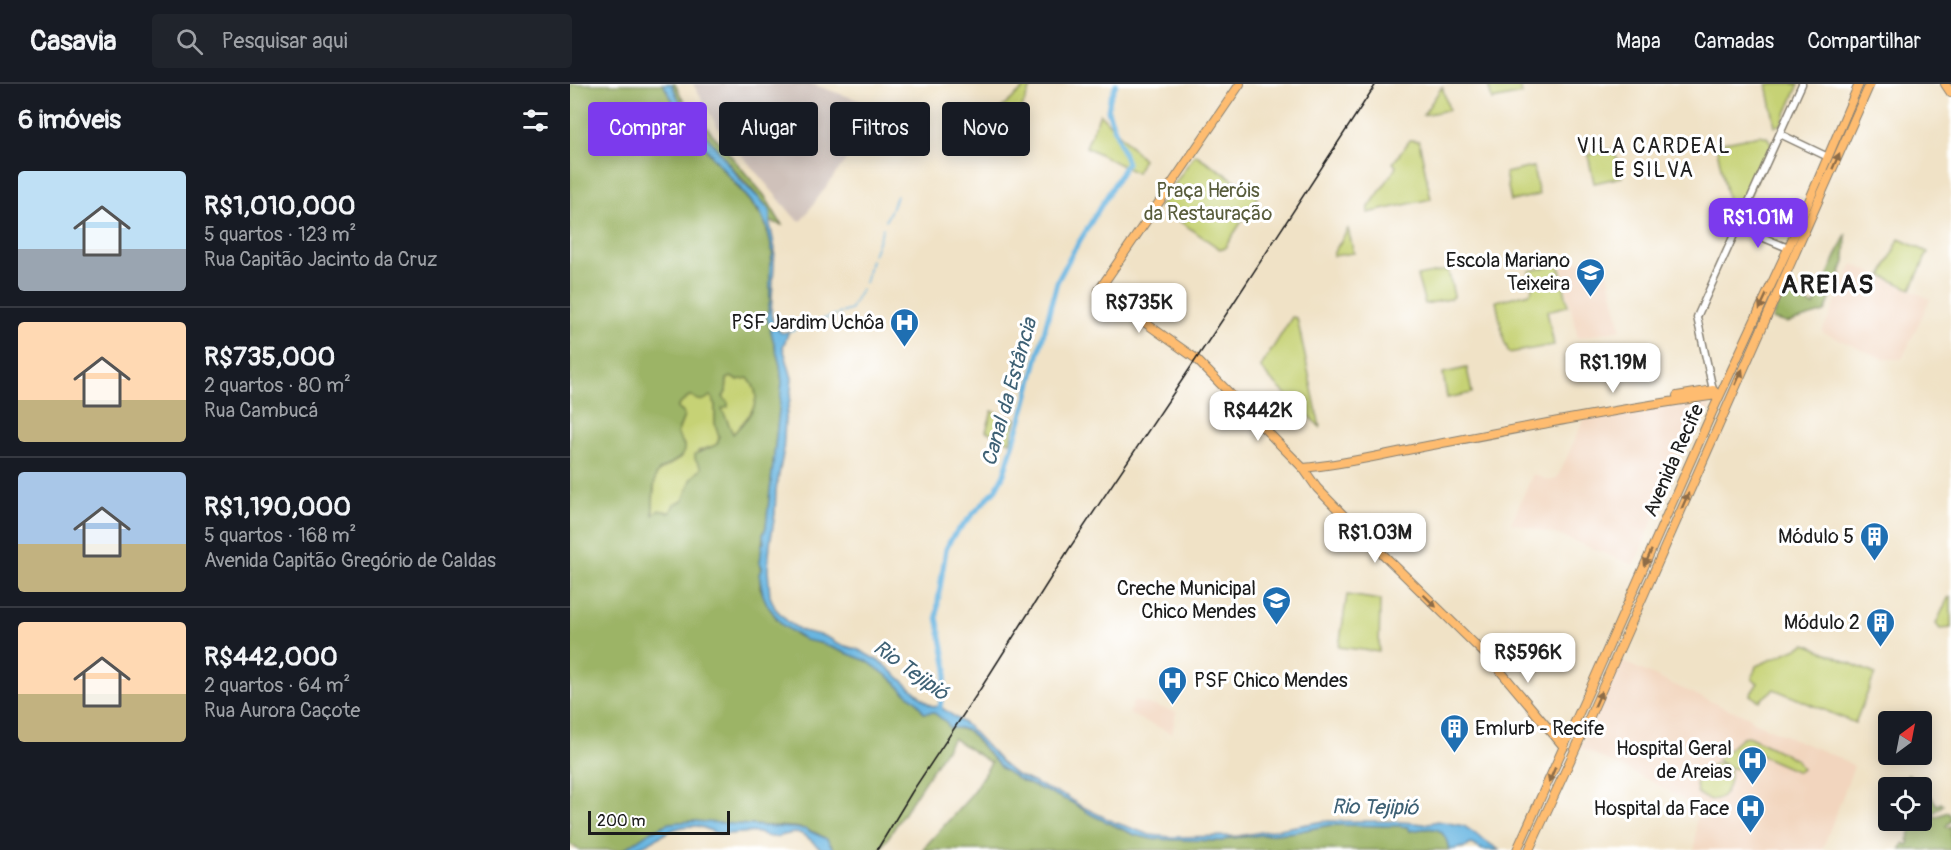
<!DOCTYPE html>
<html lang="pt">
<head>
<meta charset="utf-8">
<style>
	:root { --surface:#171b24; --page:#20242c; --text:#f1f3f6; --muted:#9ea1a6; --line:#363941; --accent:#7c3aed }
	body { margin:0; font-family:Pangolin,sans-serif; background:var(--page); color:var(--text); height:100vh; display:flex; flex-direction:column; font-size:22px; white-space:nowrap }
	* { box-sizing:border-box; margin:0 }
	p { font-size:20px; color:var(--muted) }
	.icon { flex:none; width:33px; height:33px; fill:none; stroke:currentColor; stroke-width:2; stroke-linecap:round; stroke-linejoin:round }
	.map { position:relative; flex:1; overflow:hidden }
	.drawer { display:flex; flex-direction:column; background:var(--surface); width:570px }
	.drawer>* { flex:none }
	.banner { position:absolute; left:18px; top:18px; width:570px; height:54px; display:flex; gap:12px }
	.needle { width:39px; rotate:32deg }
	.tools { position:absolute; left:1308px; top:627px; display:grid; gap:12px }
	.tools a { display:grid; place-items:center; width:54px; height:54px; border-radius:6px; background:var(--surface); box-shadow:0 3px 15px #0003; font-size:30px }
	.scale { position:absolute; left:18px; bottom:15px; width:142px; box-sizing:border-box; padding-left:6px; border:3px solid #1c1c1c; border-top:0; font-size:16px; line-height:21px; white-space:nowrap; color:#1c1c1c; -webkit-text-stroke:4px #fff; paint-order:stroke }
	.price { position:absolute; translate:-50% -51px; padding:0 14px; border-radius:12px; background:#fff; color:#222; font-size:20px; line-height:39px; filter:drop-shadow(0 2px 3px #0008) }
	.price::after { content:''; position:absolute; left:50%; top:36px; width:18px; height:14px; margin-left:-9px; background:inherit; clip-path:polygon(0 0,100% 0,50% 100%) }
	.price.selected { background:var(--accent); color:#fff }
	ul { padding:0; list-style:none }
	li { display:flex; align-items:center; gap:18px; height:150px; padding:0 18px }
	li+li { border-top:2px solid var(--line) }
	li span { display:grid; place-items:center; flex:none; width:168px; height:120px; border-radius:6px; color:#555 }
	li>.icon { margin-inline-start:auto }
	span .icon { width:72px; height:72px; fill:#fffc; stroke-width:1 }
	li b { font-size:26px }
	h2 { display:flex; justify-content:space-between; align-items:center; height:72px; padding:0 18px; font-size:26px }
	.pill { padding:0 21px; border-radius:6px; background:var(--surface); box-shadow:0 3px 15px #0003; font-size:21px; line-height:54px }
	.pill.selected { background:var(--accent); color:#fff }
	header { display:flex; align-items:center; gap:36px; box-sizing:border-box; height:84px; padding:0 30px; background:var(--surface); border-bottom:2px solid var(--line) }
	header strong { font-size:28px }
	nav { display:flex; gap:33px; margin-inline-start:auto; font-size:21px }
	.search { width:420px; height:54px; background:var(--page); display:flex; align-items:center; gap:15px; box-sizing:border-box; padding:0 21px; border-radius:6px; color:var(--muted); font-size:22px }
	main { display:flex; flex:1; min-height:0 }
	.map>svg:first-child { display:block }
</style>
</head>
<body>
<header>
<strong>Casavia</strong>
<div class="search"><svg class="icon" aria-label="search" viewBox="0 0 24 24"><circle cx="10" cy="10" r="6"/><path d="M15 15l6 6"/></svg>Pesquisar aqui</div>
<nav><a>Mapa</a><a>Camadas</a><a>Compartilhar</a></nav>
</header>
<main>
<section class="drawer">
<h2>6 imóveis<svg class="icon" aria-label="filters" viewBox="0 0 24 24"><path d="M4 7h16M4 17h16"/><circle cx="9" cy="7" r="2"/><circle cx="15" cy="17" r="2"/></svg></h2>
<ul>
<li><span style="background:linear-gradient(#bfe0f5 65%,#9aa5b1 0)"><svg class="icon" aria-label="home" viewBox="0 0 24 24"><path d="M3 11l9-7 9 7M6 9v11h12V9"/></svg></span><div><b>R$1,010,000</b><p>5 quartos · 123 m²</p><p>Rua Capitão Jacinto da Cruz</p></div></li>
<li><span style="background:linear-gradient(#ffd9b3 65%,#c2b280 0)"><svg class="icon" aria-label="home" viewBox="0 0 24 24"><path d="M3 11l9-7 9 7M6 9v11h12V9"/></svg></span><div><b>R$735,000</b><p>2 quartos · 80 m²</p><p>Rua Cambucá</p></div></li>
<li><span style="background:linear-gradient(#a9c7e8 60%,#c2b280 0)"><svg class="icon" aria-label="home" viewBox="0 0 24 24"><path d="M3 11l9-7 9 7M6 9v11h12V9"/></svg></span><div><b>R$1,190,000</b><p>5 quartos · 168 m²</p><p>Avenida Capitão Gregório de Caldas</p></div></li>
<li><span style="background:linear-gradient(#ffd9b3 60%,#c2b280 0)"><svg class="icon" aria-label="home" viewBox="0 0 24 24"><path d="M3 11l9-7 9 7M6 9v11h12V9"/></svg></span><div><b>R$442,000</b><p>2 quartos · 64 m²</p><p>Rua Aurora Caçote</p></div></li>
</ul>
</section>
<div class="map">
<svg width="1381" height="766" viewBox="0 0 1381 766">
	<rect width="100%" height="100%" fill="#fff"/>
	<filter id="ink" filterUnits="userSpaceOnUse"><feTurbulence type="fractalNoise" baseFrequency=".0167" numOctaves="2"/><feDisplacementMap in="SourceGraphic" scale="12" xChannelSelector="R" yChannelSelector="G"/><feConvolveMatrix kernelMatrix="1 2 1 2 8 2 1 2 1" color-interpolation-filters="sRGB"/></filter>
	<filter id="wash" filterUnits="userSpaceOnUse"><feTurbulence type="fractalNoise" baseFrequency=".008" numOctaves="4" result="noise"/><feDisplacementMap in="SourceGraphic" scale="24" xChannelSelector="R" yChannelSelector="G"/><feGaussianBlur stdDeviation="1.35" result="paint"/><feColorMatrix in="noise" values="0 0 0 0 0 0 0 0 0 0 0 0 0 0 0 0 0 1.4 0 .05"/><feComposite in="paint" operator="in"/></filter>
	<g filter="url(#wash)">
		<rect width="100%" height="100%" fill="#f0e2c6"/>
		<g fill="#f2d5be">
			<polygon points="1034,172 1051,245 1008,254 991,181"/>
			<polygon points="1283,180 1360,215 1332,275 1314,275 1252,248"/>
			<polygon points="325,232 341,240 335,253 319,245"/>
			<polygon points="1128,316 1134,317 1141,324 1120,349 1064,481 988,451 941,439 963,390 980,397 988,393 1014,335"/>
			<polygon points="1049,576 1151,622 1179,633 1185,639 1270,674 1284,682 1252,766 1125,766 1126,743 1125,730 1120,719 1071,692 1010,664"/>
			<polygon points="564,616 606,628 602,649 559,630"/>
		</g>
		<polygon fill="#cfc1ba" points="123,0 242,0 313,25 231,137 224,133 147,42"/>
		<g fill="#c6d274" stroke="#717748" stroke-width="1.5">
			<polygon points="459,0 462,1 447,35 443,35 427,28"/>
			<polygon points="918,0 949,0 952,10 922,16"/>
			<polygon points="1197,0 1229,0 1211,41 1205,42"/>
			<polygon points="872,2 879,26 853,31 872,3"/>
			<polygon points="530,30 573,75 566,89 516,63"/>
			<polygon points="1190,51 1197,53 1202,60 1168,138 1162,136 1147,65 1150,59"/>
			<polygon points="840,56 849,57 861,115 798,129 799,123 824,87 826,82 823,79"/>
			<polygon points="1044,65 1052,93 1024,99 1018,71"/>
			<polygon points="625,70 687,111 687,114 654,165 650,165 589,123"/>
			<polygon points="963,83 969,111 941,117 935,89"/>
			<polygon points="778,145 784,169 763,172 763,170"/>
			<polygon points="1329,155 1358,168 1341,205 1312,192"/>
			<polygon points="989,180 998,222 977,227 984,261 939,269 934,257 926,217 960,209 962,205 959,187"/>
			<polygon points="878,186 884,212 880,215 855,220 847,192"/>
			<polygon points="722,233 727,234 750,343 701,296 691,284 692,281"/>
			<polygon points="897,284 902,309 877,314 873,289"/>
			<path d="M161 293 167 296 178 294C197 316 178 334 163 350L152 325 155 316 153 313 156 308 157 295Z"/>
			<polygon points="119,312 122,312 127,316 140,312 143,314 145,321 145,339 149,353 148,358 146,361 128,367 130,378 133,384 122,394 113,417 100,429 95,427 82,432 85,394 88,388 106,377 114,361 107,350 114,332 108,325 108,322"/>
			<polygon points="422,327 446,335 440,358 416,347"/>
			<polygon points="777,511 810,516 809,568 769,563"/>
			<polygon points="1381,513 1381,544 1370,545 1366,540 1378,514"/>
			<polygon points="1236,560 1305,590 1285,639 1204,605 1189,617 1180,611 1188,599 1182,595 1186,582"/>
			<polygon points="1178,652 1227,676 1232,685 1228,688 1183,668 1180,662 1170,670 1170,682 1168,685 1161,684 1147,676 1172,653"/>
			<path d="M1149 679 1159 685C1164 706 1146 728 1127 708L1126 699 1142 681Z"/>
		</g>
		<g fill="#9cb466" stroke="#5c6841" stroke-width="1.5" fill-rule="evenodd">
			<path d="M0 0H93L120 46 194 135 203 169 200 180V216L197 233 210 281 212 299 196 443 193 451 191 473 190 503 197 520 207 535 226 551 235 555 250 559 297 577 327 599 328 602 347 618 354 629 363 628 383 643 398 647 431 684 448 695 501 718 522 731 562 750 582 755 652 757 660 754 725 748 760 741H827L838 743 840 747C863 743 875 740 879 766H352L398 715 421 679 383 654 310 766H264C257 750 240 746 225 743L114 738 99 740 90 745H85L53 766H9L0 760ZM161 293 167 296 178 294C197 316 178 334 163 350L152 325 158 323V319L153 313 156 308 157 295ZM119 312H122C129 318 133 318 140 312L143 314 145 321V339L149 353 148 358 146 361 125 370V375L132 384 122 394 113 417 104 420 100 429 89 426 83 431C83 421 82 396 88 388 94 379 116 378 114 362 113 358 109 354 107 350L114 332 113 328 108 325V322Z"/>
			<polygon points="97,0 105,0 112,14 194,111 212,141 198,137 188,113 112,27"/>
			<polygon points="1276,150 1275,178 1255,228 1217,239 1202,235 1211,210 1220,211 1244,222"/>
			<polygon points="1338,690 1348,697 1350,696 1367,721 1371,719 1373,721 1362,730 1365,733 1378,728 1381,732 1381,737 1376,742 1378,744 1381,742 1381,766 1330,766 1334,759 1338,761 1340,757 1338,756 1340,752 1339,750 1346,740 1343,738 1340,744 1337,743 1334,737 1352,736 1352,704 1321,703 1322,701 1324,702 1326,698 1333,699"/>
		</g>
		<g fill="#67b5e1" stroke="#42687e" stroke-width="1.5">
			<path d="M93 0H102C111 26 131 45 148 66 157 77 164 89 174 100 182 108 194 117 200 127V140L205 165 201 230 204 241 212 249 219 247 213 263 222 294 220 316 215 337 213 370 206 406 205 430 200 460 198 485 200 512 205 524 219 539 232 547 254 552 263 556 265 559 289 566 314 580 360 621 372 624 399 643 434 681 445 690 484 708 496 712 511 722 544 738 580 751 601 753 668 752 755 737H823L854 740 868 737 894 742 929 766H913L901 760 896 763 879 766C875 741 863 743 840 747L838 743 828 742 760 741 725 748 660 754 652 757 582 755 565 751 522 731 501 718 448 695 431 684 399 647 389 644H379L377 639 363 628 354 629 347 618 328 602 327 599 297 577 250 559 235 556 212 541 198 522 193 511 189 490 192 483 190 479 192 460 194 459 193 451 196 443 212 299 210 281 197 233 200 216V180L203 169 197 143 190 128 120 46Z"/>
			<path d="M123 737 235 745 257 755 264 766C261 766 257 766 254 766 245 763 238 750 228 749 218 748 210 754 201 753 196 753 192 750 188 749 174 747 161 752 147 749 139 747 133 742 125 742 95 740 81 766 53 766L80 748 99 739Z"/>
		</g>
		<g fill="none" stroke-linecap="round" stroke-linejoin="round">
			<g stroke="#67b5e1" stroke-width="1.5">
				<polyline points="316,136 327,112"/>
				<polyline points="303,171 313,144"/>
				<polyline points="295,199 301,176"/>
				<polyline points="220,247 280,226 291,206"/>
			</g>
			<polyline stroke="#67b5e1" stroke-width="5" points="369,628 377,585 367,533 368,517 376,465 382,453 426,405 434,390 455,322 487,198 503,168 557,79 538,27 540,14 546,0"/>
		</g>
	</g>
	<g filter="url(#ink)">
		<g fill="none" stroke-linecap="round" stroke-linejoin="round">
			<defs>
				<g id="minor">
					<polyline points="1210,50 1258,73"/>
					<polyline points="1168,143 1218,164"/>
					<polyline points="1143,306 1127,233 1232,0"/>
				</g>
				<g id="major">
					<polyline points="670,0 529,206 625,274 733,384 747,404 779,437 922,577 994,663"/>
					<polyline points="1375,0 1381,9"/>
					<polyline points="1107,312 1143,306 1149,312"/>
					<path d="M733 384C779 380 823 368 868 360 961 342 1053 324 1147 311"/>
					<polyline points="947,766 1023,598 1144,324 1227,145 1289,0"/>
					<polyline points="959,766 1005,666 1300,0"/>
				</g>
			</defs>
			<use href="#minor" stroke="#867f71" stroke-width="9"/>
			<use href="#major" stroke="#867f71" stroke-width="10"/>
			<use href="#minor" stroke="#fff" stroke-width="6"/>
			<use href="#major" stroke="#febc70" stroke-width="8"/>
			<polyline stroke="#1c1c1c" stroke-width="1.5" points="307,766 342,708 411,604 499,465 657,229 806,0"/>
		</g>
		<defs><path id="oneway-solid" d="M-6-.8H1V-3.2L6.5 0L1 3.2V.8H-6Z" transform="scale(1.5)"/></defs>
		<g fill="#8d6c46">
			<use href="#oneway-solid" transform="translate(1266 77) rotate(-66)"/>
			<use href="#oneway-solid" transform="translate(1193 218) rotate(115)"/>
			<use href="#oneway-solid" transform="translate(1169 293) rotate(-66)"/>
			<use href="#oneway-solid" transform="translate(1115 417) rotate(-66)"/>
			<use href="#oneway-solid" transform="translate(1078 474) rotate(114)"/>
			<use href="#oneway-solid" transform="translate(860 517) rotate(44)"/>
			<use href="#oneway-solid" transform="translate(1028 615) rotate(-66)"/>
			<use href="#oneway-solid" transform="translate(982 691) rotate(113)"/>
		</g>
	</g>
	<defs>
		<symbol id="school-pin" viewBox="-11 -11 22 30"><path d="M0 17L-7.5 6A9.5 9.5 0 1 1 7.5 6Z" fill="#1f6fb2" stroke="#fff"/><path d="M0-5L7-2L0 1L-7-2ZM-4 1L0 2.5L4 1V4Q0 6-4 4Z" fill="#fff"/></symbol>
		<symbol id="hospital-pin" viewBox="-11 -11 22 30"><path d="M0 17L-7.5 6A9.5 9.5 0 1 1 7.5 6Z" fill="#1f6fb2" stroke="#fff"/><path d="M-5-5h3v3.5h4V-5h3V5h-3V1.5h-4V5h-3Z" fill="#fff"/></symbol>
		<symbol id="building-pin" viewBox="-11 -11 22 30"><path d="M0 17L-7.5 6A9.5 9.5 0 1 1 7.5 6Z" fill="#1f6fb2" stroke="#fff"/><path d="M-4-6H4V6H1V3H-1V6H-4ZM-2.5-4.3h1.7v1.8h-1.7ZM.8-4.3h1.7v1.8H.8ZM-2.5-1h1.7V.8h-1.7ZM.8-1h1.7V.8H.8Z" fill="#fff"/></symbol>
	</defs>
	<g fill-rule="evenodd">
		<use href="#school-pin" x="1004" y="172" width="33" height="45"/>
		<use href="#hospital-pin" x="318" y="222" width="33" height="45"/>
		<use href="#building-pin" x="1288" y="436" width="33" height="45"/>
		<use href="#school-pin" x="690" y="500" width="33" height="45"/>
		<use href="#building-pin" x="1294" y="522" width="33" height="45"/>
		<use href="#hospital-pin" x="586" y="580" width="33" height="45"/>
		<use href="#building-pin" x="868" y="628" width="33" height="45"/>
		<use href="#hospital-pin" x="1166" y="660" width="33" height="45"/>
		<use href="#hospital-pin" x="1164" y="708" width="33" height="45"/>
	</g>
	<g text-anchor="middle" stroke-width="6" stroke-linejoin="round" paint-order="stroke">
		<g font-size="20" fill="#585c3b" stroke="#fff">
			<text x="638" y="113">Praça Heróis<tspan x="638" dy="23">da Restauração</tspan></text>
		</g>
		<g font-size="20" fill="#1c1c1c" stroke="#fff" text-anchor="end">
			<text x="1000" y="183">Escola Mariano<tspan x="1000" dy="23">Teixeira</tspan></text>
			<text x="314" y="245">PSF Jardim Uchôa</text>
			<text x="1284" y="459">Módulo 5</text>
			<text x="686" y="511">Creche Municipal<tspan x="686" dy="23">Chico Mendes</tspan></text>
			<text x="1290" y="545">Módulo 2</text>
			<text x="624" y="603" text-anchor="start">PSF Chico Mendes</text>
			<text x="905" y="651" text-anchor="start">Emlurb - Recife</text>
			<text x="1162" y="671">Hospital Geral<tspan x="1162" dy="23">de Areias</tspan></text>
			<text x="1159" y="731">Hospital da Face</text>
		</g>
		<g font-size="20" fill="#1c1c1c" stroke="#fff">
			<text transform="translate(1103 376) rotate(-66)" y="7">Avenida Recife</text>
		</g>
		<g font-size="21" letter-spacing="1.5" fill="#1c1c1c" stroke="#fff">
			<text x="1084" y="69">VILA CARDEAL<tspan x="1084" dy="24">E SILVA</tspan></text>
		</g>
		<g font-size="21" font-style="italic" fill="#3e6175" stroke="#fff">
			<text transform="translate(439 308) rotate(-74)" y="7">Canal da Estância</text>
			<text transform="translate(341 586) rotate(36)" y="7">Rio Tejipió</text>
			<text transform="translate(805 723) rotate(1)" y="7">Rio Tejipió</text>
		</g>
		<g font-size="26" font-weight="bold" letter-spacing="1.5" fill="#1c1c1c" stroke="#fff">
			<text x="1258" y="209">AREIAS</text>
		</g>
	</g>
</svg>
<div class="tools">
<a><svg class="needle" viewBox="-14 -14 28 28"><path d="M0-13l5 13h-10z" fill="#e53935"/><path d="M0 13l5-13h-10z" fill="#9ea1a6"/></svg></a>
<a><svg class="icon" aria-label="locate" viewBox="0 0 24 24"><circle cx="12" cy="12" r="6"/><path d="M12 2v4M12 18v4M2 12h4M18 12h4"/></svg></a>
</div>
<div class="scale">200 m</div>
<b class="price selected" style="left:1188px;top:165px">R$1.01M</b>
<b class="price" style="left:569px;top:250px">R$735K</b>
<b class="price" style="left:1043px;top:310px">R$1.19M</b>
<b class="price" style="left:688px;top:358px">R$442K</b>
<b class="price" style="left:805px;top:480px">R$1.03M</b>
<b class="price" style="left:958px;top:600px">R$596K</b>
<div class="banner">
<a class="pill selected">Comprar</a>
<a class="pill">Alugar</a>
<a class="pill">Filtros</a>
<a class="pill">Novo</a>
</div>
</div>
</main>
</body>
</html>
